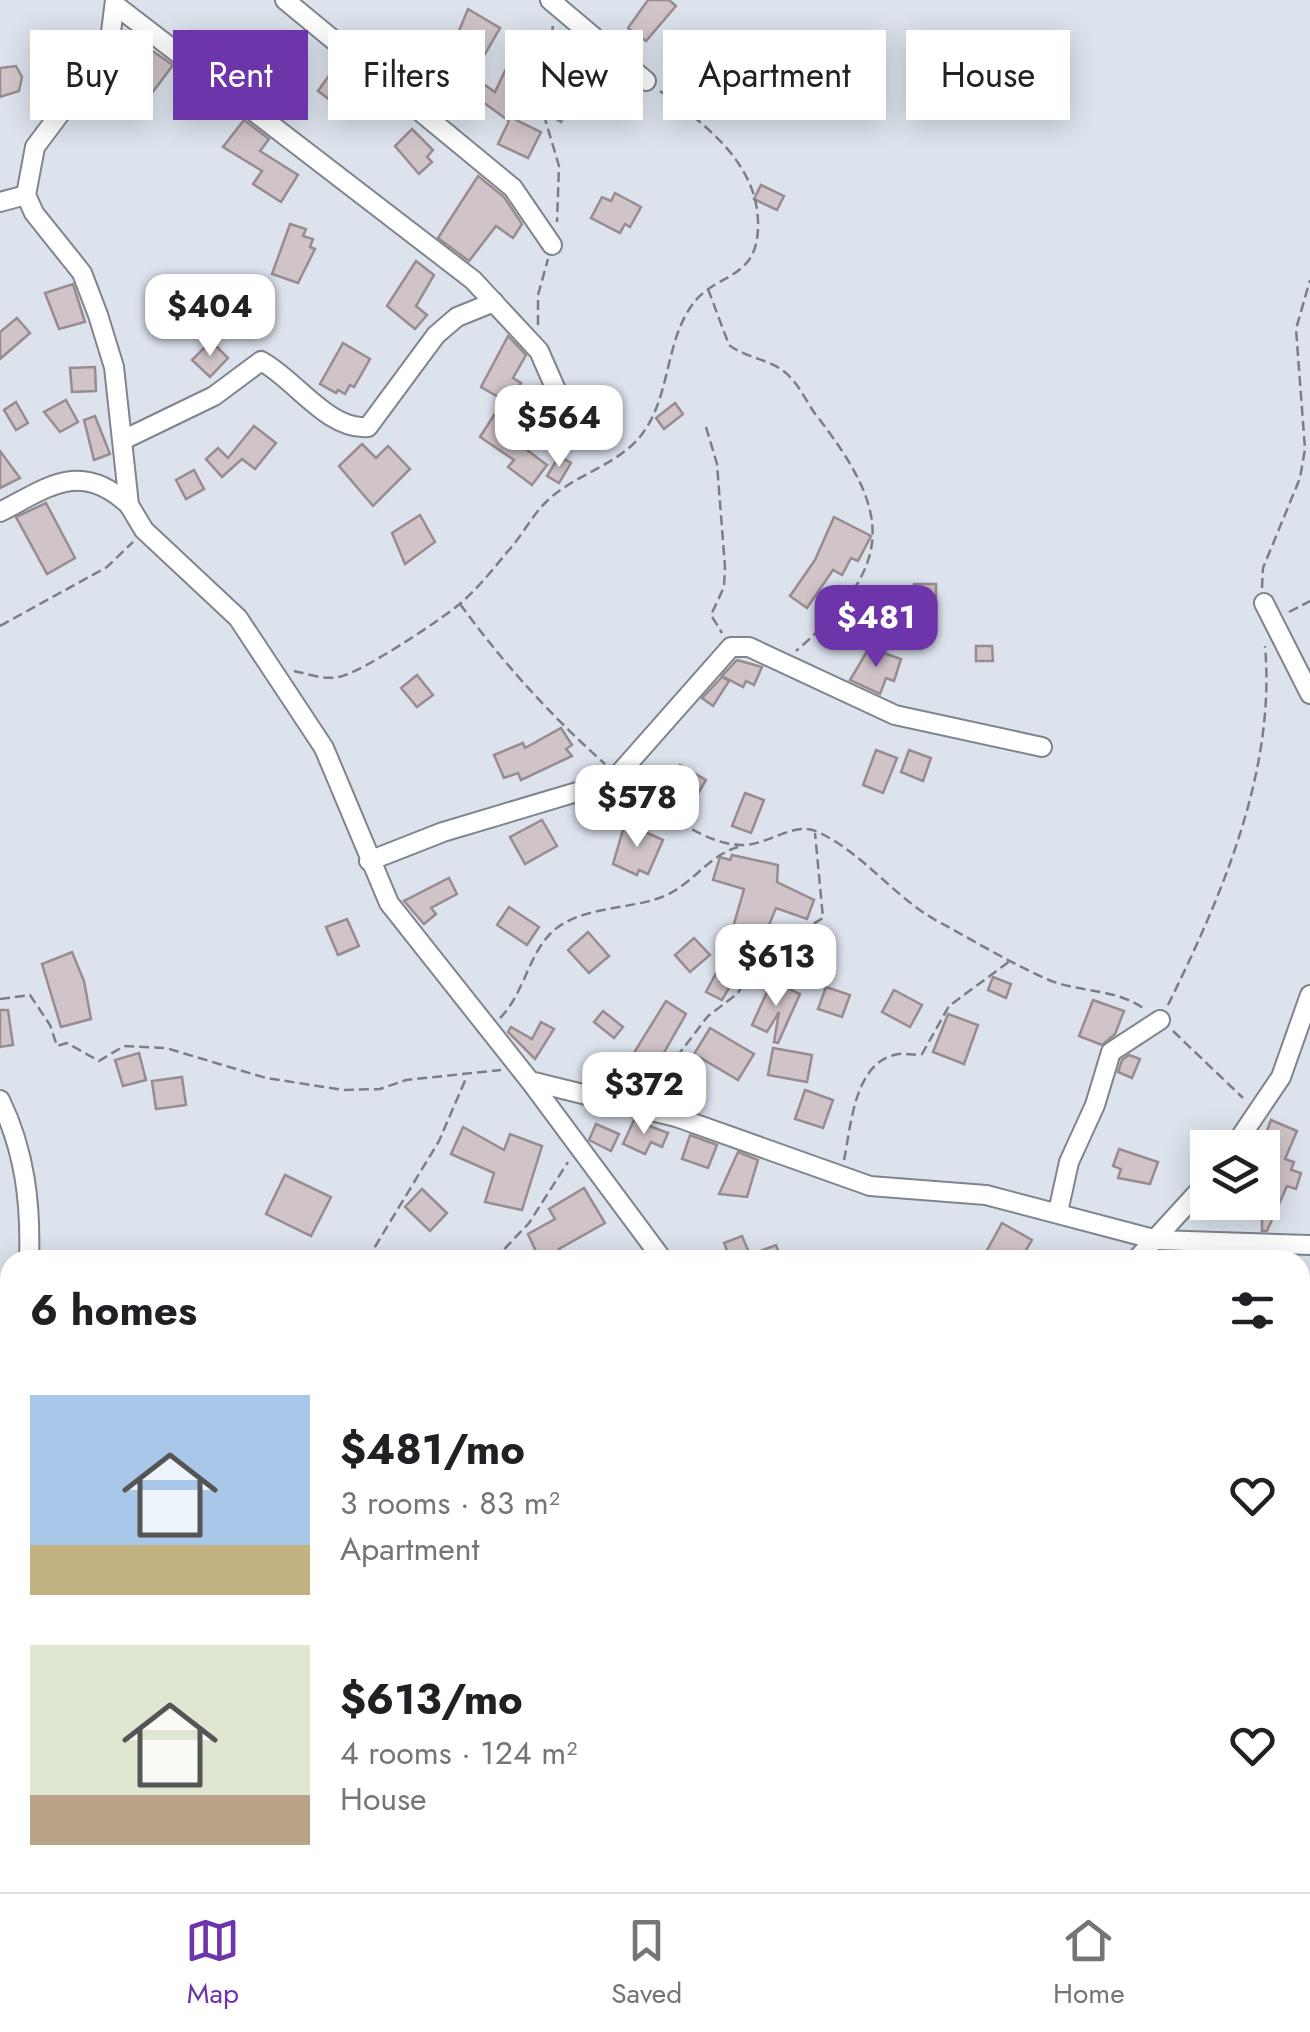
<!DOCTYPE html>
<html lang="en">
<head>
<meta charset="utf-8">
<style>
	:root { --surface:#fff; --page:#f6f6f6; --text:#202124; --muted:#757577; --line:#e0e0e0; --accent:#6e34a9 }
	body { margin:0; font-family:Jost,sans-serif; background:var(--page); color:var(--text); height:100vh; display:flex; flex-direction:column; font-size:38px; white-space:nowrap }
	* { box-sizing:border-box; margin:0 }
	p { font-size:32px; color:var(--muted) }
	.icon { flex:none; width:55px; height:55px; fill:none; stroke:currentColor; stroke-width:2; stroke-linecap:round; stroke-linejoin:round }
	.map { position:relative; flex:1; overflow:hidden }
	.panel { position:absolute; left:0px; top:1250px; width:1310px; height:642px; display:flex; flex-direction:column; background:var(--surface); border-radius:30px 30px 0 0; box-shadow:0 5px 25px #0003 }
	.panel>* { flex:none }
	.hud { position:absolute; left:30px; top:30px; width:1250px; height:90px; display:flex; gap:20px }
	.tools { position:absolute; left:1190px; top:1130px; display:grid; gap:20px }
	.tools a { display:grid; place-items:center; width:90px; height:90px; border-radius:0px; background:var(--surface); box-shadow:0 5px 25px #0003; font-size:50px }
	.price { position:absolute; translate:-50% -85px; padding:0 22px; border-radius:20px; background:#fff; color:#222; font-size:32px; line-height:65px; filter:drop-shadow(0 2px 5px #0008) }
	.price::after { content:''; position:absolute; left:50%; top:60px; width:30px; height:22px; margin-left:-15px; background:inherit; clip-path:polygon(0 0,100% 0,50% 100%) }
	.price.active { background:var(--accent); color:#fff }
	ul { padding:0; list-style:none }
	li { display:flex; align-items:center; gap:30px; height:250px; padding:0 30px }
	li span { display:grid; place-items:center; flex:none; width:280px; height:200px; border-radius:0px; color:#555 }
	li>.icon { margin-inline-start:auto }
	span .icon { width:120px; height:120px; fill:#fffc; stroke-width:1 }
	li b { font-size:42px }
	h2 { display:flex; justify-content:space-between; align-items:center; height:120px; padding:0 30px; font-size:42px }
	.chip { padding:0 35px; border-radius:0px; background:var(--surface); box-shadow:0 5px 25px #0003; font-size:35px; line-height:90px }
	.chip.active { background:var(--accent); color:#fff }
	.tabs { display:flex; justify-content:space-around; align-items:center; height:140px; border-top:2px solid var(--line); background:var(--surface); font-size:28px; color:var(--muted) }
	.tabs a { display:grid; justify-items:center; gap:5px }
	.tabs .active { color:var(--accent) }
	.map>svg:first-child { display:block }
</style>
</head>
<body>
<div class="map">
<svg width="1310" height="1892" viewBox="0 0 1310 1892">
	<rect width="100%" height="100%" fill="#dce3ed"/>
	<g fill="#d0c4c8" stroke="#988c91" stroke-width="2.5">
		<polygon points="648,0 669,0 676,6 646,41 628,28"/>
		<polygon points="468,9 500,28 481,61 459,48 463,42 456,38"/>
		<polygon points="145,46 173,65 149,97 121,81"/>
		<polygon points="511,58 537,70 514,119 541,132 528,158 498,144 509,121 476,97 485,85 495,92"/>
		<polygon points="16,66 22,77 19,91 0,97 0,68"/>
		<polygon points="335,67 348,77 352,71 365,82 357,102 363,107 354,118 318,91"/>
		<polygon points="703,80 726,103 711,118 688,96"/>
		<polygon points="563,88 576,96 561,122 548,114"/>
		<polygon points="244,120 269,139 260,151 298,175 281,202 253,184 262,171 223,147"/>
		<polygon points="412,129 433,150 427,157 432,162 419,174 395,146"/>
		<polygon points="478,176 504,197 522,224 513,238 496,226 469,261 438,238"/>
		<polygon points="761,185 784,196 777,210 754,199"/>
		<polygon points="615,193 641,207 630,227 625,224 620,233 591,218 602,197 611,201"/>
		<polygon points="290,224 306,229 303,236 313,239 310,247 315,249 298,283 272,274"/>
		<polygon points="416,261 434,275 416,306 427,315 415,329 387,306"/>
		<polygon points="73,284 85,322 59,329 45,293"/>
		<polygon points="17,318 30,333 0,359 0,332"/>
		<polygon points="508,336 526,355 513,378 521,383 509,403 481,387"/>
		<polygon points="211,341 228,358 210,377 192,360"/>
		<polygon points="343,343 370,359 354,387 350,385 345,394 338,390 336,393 320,384"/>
		<polygon points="95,367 96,391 72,392 70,368"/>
		<polygon points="66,400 78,422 60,432 44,412"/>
		<polygon points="16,402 28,423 16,430 4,410"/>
		<polygon points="675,403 683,414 664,429 656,418"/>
		<polygon points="545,406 565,429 557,438 534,420"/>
		<polygon points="494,415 511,427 506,434 547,465 532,485 508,467 514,460 480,437"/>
		<polygon points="95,416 110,454 94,460 84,420"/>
		<polygon points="254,426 276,443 255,469 242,459 222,477 206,459 218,448 228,458"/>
		<polygon points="362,444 376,458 388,446 410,469 373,506 339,466"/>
		<polygon points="0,451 20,478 0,488"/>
		<polygon points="559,456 571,463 559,483 547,476"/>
		<polygon points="194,470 204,489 186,499 176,480"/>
		<polygon points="46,503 75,558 47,574 16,517"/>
		<polygon points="420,515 435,542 405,564 392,533"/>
		<polygon points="834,517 871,536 858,561 851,558 842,575 833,570 807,608 790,596 815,560"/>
		<rect x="914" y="584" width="22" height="22"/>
		<polygon points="877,598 878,626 857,626 856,599"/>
		<polygon points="976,646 992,646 993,661 976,661"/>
		<polygon points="869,648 901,659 894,681 886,678 880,694 850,680"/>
		<polygon points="737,660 762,667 754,685 746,681 743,687 722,676"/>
		<polygon points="417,675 433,695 417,707 401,688"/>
		<polygon points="722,677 729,681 713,706 702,698"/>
		<polygon points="561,728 572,745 566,749 572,756 521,780 518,773 504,778 494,755 523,743 525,748"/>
		<polygon points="876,750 897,758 883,793 863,785"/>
		<polygon points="909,750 931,758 923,781 901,772"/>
		<polygon points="680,765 706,780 692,804 687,801 681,812 660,799"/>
		<polygon points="745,793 764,800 751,833 732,826"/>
		<polygon points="542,820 557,846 525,864 510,837"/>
		<polygon points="625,823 663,840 648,874 639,870 637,875 613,864"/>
		<polygon points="732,855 778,865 777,882 814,900 807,919 776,908 764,937 740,929 730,938 744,889 713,880 720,857 730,860"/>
		<polygon points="449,878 457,894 431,908 436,914 424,924 404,901"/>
		<polygon points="509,907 539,927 527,945 497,925"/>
		<polygon points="347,919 359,946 338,955 326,927"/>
		<polygon points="588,932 609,956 589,973 568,950"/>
		<polygon points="694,938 710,955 690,972 675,955"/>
		<polygon points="730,947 742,959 720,981 730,986 722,1000 706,992"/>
		<polygon points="72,952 84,981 91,1019 61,1027 42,964"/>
		<polygon points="993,977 1011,984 1006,998 988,990"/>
		<polygon points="772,981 800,994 778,1043 774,1042 779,1012 767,1032 752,1025"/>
		<polygon points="826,987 850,995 842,1017 818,1009"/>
		<polygon points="894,990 922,1005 910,1027 882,1012"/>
		<polygon points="1093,1000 1124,1011 1115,1034 1102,1045 1079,1036"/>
		<polygon points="666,1001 686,1014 642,1091 619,1077"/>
		<polygon points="0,1010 8,1010 13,1045 0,1047"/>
		<polygon points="603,1011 623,1027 614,1038 594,1022"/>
		<polygon points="948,1014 978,1025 964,1064 933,1052"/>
		<polygon points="541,1022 554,1029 535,1059 508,1032 511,1027 532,1039"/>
		<polygon points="710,1028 754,1054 738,1080 694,1054"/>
		<polygon points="773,1048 812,1055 807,1082 768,1075"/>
		<polygon points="139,1053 146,1080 123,1086 115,1060"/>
		<polygon points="1129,1055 1140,1059 1132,1078 1118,1072 1122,1060"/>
		<polygon points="182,1077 186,1105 156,1109 152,1081"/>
		<polygon points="805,1090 833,1100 823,1128 795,1119"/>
		<polygon points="634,1120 668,1133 662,1147 651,1142 645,1154 623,1144"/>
		<polygon points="1271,1120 1297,1131 1285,1159 1294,1162 1291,1170 1301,1173 1296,1189 1287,1186 1267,1231 1262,1231 1262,1166 1270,1168 1278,1141 1265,1136"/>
		<polygon points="596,1124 619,1134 611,1151 589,1140"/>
		<polygon points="463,1127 504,1150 510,1134 542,1146 522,1210 485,1202 494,1173 451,1154"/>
		<polygon points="690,1135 717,1145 708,1168 682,1159"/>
		<polygon points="1119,1149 1158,1162 1150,1184 1118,1178 1121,1169 1113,1166"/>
		<polygon points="738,1152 758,1160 747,1197 719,1194"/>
		<polygon points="285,1175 331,1197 311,1236 266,1214"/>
		<polygon points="584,1188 605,1223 559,1249 562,1254 540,1260 528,1234 555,1219 549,1209"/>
		<polygon points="422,1189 447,1213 430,1231 405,1207"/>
		<polygon points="1002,1223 1032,1240 1020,1260 999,1260 986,1252"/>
		<polygon points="742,1236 750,1255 776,1245 782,1260 705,1260 727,1250 724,1243"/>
	</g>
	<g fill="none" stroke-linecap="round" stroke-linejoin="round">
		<defs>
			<g id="minor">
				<polyline points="115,0 109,48 35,147 26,195 34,213 82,273 98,315 114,367 129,505 144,530 238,618 324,748 389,903 530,1081 676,1117 870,1186 986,1195 1157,1240 1310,1245"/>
				<polyline points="285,0 513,188 552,245"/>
				<polyline points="550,0 646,81"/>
				<polyline points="118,7 473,280 539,351 568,417"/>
				<polyline points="0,202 26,195"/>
				<path d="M123 440 214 396 261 361C294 378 328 431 368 427L436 335 457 317 494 302"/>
				<path d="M0 512C47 488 80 459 129 505"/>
				<polyline points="1264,603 1310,694"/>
				<polyline points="369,861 443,832 597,786 618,775 731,647 749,647 895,715 1042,747"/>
				<polyline points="530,1081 663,1260"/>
				<path d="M0 1100C25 1151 31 1204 29 1260"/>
				<polyline points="1233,1148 1281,1077 1310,995"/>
				<polyline points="1058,1212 1069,1162 1095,1105 1111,1052 1160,1020"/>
				<polyline points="1136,1260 1208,1181"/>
				<polyline points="10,1452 10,1461"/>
				<polyline points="0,1534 10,1522"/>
				<polyline points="0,1701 10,1715"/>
				<polyline points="188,1882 189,1892"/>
				<polyline points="879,1882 900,1892"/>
				<polyline points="1061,1882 1086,1892"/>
				<polyline points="1186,1882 1232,1892"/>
				<polyline points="64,1892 70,1882"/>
				<polyline points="125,1892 128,1882"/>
				<polyline points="609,1892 626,1882"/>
				<polyline points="906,1892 922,1882"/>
				<polyline points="943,1892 943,1882"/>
			</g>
		</defs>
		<use href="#minor" stroke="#7e858d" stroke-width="22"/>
		<g stroke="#7a7f85" stroke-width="2.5" stroke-dasharray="10 5" stroke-linecap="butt">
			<polyline points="553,26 540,102 559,166 557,222"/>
			<path d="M708 289 729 345C747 359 774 359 790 377 801 388 807 403 816 415 895 516 894 566 796 651"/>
			<polyline points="538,325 538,295 548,259"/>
			<polyline points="706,427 717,464 725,567 724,587 711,615 722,633"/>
			<polyline points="1262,588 1263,568 1300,478 1305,449 1296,329 1310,280"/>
			<path d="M460 604C504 664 550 715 605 764"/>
			<polyline points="1289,612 1310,601"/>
			<polyline points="0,626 107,567 133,542"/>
			<path d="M294 671C308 674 324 680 339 677 361 673 444 618 462 602 479 587 494 568 508 551 522 536 531 517 545 503 571 476 614 467 639 438 671 400 664 344 692 305 716 271 760 282 758 221 756 161 703 123 660 91"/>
			<path d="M631 786C659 808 706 847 745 845 769 844 795 821 818 832 865 854 895 899 941 923 976 942 1012 964 1049 980 1081 993 1114 988 1143 1008"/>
			<polyline points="0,999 30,995 50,1025 57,1046 67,1043 99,1061 124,1046 166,1048 266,1078 344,1090 380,1089 406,1080 501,1070"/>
			<path d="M1168 1005C1222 895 1276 771 1265 646"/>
			<path d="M500 1018C524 994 528 955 552 932 580 906 628 910 662 897 693 885 707 856 738 847"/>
			<polyline points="1173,1031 1243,1098"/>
			<polyline points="649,1093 708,1016 737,994 765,953 823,918 815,833"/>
			<path d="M844 1160C851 1127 854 1060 899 1054 907 1053 914 1056 922 1054L949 1006 1010 961"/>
			<polyline points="367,1260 439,1141 467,1076"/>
			<polyline points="494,1260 529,1223 568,1162"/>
			<polyline points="0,1339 10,1342"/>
			<polyline points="0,1390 10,1393"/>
			<polyline points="1300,1727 1310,1683"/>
			<polyline points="333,1892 336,1882"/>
			<polyline points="774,1892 779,1882"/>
			<polyline points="1264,1892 1267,1882"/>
		</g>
		<use href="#minor" stroke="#fff" stroke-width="18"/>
	</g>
</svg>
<div class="tools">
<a><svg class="icon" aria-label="layers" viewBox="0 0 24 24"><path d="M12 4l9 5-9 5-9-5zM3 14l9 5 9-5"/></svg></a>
</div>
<b class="price" style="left:210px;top:359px">$404</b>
<b class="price" style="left:559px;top:470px">$564</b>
<b class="price active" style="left:876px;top:670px">$481</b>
<b class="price" style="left:637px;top:850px">$578</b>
<b class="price" style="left:776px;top:1009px">$613</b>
<b class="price" style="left:644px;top:1137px">$372</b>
<div class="hud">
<a class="chip">Buy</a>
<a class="chip active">Rent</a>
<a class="chip">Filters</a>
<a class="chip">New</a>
<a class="chip">Apartment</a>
<a class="chip">House</a>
</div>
<section class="panel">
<h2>6 homes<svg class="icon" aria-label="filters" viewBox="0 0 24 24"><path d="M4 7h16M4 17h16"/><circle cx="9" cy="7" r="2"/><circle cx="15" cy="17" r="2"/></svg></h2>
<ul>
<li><span style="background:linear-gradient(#a9c7e8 75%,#c2b280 0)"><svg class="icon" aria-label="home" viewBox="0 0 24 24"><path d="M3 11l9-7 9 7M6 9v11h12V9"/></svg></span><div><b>$481/mo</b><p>3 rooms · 83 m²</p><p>Apartment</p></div><svg class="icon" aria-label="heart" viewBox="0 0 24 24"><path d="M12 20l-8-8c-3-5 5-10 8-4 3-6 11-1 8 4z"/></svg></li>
<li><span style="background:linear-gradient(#dfe7d0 75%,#b9a48a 0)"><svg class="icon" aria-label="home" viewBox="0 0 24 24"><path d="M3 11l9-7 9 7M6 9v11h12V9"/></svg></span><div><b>$613/mo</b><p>4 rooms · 124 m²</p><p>House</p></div><svg class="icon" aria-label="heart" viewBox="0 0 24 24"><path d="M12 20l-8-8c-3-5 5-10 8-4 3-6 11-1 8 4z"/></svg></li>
</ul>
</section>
</div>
<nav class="tabs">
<a class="active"><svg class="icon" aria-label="map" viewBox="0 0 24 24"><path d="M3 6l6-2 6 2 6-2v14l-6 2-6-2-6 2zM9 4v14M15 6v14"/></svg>Map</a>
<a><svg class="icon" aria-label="saved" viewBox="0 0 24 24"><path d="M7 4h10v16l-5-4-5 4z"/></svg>Saved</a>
<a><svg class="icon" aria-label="home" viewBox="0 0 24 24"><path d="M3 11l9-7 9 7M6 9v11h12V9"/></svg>Home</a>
</nav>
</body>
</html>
